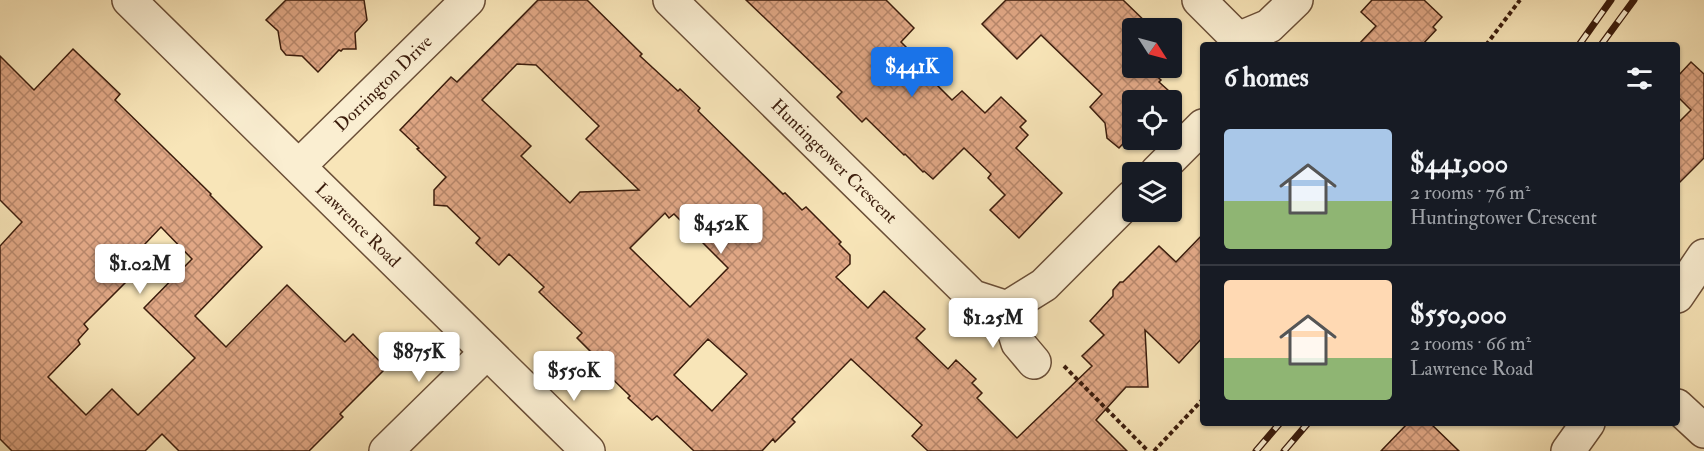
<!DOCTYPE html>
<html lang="en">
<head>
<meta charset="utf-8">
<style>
	:root { --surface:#171b24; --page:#20242c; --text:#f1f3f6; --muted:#9ea1a6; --line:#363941; --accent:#1a73e8 }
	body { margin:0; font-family:"IM FELL Double Pica",serif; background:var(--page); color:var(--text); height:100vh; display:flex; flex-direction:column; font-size:22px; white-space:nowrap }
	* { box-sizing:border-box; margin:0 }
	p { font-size:20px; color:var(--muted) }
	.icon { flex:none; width:33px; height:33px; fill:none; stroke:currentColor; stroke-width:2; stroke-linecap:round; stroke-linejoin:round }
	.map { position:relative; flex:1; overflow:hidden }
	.panel { position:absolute; left:1200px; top:42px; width:480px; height:384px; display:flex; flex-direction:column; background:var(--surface); border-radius:6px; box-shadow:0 2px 4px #0004 }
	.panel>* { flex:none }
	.needle { width:39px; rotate:126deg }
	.buttons { position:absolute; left:1122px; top:18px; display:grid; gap:12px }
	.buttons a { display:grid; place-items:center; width:60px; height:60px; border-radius:6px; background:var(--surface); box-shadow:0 2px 4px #0004; font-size:30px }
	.price { position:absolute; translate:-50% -51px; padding:0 14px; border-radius:6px; background:#fff; color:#222; font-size:20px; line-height:39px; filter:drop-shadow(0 2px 3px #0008) }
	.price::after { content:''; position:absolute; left:50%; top:36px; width:18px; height:14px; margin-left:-9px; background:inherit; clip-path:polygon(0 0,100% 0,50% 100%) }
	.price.on { background:var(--accent); color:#fff }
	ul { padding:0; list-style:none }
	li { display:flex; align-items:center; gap:18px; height:150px; padding:0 24px }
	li+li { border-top:2px solid var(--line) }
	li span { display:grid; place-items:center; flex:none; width:168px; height:120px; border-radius:6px; color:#555 }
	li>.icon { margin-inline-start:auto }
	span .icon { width:72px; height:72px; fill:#fffc; stroke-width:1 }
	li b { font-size:26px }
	h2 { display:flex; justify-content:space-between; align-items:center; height:72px; padding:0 24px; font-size:26px }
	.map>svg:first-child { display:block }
</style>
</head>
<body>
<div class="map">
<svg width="1704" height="451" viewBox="0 0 1704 451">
	<defs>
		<pattern id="building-cross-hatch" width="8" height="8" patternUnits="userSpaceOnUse" patternTransform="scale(1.5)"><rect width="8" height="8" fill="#e0a785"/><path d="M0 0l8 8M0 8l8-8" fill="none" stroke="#b7876b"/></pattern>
	</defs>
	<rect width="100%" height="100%" fill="#f8e5b8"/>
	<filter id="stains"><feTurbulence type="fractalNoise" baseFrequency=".00333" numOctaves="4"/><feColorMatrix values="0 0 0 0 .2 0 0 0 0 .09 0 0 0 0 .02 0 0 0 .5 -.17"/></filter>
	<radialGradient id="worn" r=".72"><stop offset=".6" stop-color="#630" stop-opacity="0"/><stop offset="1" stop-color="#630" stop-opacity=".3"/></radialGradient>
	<g fill="url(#building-cross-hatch)" stroke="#3b1c0c" stroke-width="1.5" fill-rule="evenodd">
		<polygon points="286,0 364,0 367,20 355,33 356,49 343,49 341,51 339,50 318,72 302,56 286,55 281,49 278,31 266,20"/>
		<path d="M538 0H587L642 54 640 56 678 91 680 89 700 108 698 111 783 194 785 193 802 210 806 207 841 242 839 244 850 255V264L836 277 868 308 884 291 925 329 916 338 948 369 956 360 976 379 972 383 982 393 977 398 1017 438 1092 366 1082 356 1104 335 1090 321 1113 296V290L1120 282H1123L1159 246 1176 262 1203 234V337L1179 363 1145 330 1148 387H1126L1096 420 1127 451H928L912 436 922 425 851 359 792 419 795 422 775 442 773 439 762 451H694L657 416 652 420 628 398 630 396 592 359 595 356 577 338 582 333 539 292 544 287 509 254 499 265 476 243 480 238 447 206 434 205V190L446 177 417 149 419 148 400 130 451 77 457 82ZM517 64 536 65 599 126 586 139 639 190 580 192 570 203 521 156 531 146 482 100ZM665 213 669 218 674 214 728 268 690 307 630 248ZM708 339 747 374 712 411 674 375Z"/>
		<polygon points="746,0 886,0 914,28 901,42 921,62 917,65 952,100 962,91 985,113 1001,97 1026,121 1020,127 1028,135 1016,148 1062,193 1019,238 990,210 1005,195 988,178 991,174 964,148 933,179 924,171 923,172 905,154 904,155 866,118 862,122 837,97 842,92"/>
		<polygon points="1006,0 1123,0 1152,28 1132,28 1132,68 1156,68 1152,72 1161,80 1159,82 1179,100 1132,100 1132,134 1119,148 1107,138 1105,123 1090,107 1102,94 1041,35 1017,59 982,24"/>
		<polygon points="1372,0 1424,0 1442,17 1433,27 1436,30 1422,45 1358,45 1376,26 1361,12"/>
		<path d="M73 49 120 94 115 100 211 194 210 195 262 247 195 316 226 347 287 285 345 342 353 334 386 368 340 414 343 417 309 451H179L162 434 145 451H12L0 439V246L22 222 0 200V56L34 90ZM161 227 192 259 144 308 195 358 138 415 112 389 86 415 48 377 80 344 78 340 88 329 84 324 137 271 128 262Z"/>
		<polygon points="1691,62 1704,74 1704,158 1677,185 1677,124 1691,110 1677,96 1677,77"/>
		<polygon points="1408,423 1430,423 1459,451 1381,451"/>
	</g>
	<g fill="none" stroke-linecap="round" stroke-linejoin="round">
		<defs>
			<g id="minor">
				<path id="s1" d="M129 0 588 451"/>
				<path id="s2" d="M670 0 973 297 1007 308 1044 285 1132 197"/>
				<polyline points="1199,0 1238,39 1239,45"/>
				<polyline points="1238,39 1269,26 1296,0"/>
				<path id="s3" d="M299 166 468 0"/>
				<polyline points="1157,172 1203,126"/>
				<polyline points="1677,296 1704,256"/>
				<polyline points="1007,308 1018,343 1034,362"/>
				<polyline points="1677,406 1704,431"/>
				<polyline points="386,451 487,352"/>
				<polyline points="1568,451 1588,423"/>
			</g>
		</defs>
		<use href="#minor" stroke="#6a4e37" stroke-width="36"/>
		<g stroke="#3b1c0c" stroke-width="4" stroke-dasharray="4.5 3" stroke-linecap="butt">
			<polyline points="1486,45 1520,0"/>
			<polyline points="1064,366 1148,451"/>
			<polyline points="1154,451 1203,399"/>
		</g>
		<use href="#minor" stroke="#faeed1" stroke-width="33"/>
		<defs>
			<g id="rail">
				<polyline points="1579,45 1611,0"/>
				<polyline points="1601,45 1634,0"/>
				<polyline points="1256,451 1280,423"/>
				<polyline points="1284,451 1308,423"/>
			</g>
		</defs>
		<use href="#rail" stroke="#3b1c0c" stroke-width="7"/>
		<use href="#rail" stroke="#faeed1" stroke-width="4.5" stroke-dasharray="14" stroke-linecap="butt"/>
	</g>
	<g text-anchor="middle" stroke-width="6" stroke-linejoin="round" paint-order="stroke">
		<g font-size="18" fill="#3b1c0c" stroke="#faeed1">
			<text dy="6" stroke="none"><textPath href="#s3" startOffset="118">Dorrington Drive</textPath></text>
			<text dy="6" stroke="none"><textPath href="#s2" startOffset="230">Huntingtower Crescent</textPath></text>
			<text dy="6" stroke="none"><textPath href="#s1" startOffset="321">Lawrence Road</textPath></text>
		</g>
	</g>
	<rect width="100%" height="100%" filter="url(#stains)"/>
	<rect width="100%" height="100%" fill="url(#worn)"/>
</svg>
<div class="buttons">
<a><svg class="needle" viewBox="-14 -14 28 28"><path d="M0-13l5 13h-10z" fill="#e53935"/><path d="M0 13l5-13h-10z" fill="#9ea1a6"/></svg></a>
<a><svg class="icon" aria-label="locate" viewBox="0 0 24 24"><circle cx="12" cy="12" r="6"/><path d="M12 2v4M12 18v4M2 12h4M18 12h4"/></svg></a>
<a><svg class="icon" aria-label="layers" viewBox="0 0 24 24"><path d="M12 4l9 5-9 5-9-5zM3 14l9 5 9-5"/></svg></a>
</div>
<b class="price on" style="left:912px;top:98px">$441K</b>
<b class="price" style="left:721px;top:255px">$452K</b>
<b class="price" style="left:140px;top:295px">$1.02M</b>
<b class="price" style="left:993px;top:349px">$1.25M</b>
<b class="price" style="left:419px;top:383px">$875K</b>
<b class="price" style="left:574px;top:402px">$550K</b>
<section class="panel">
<h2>6 homes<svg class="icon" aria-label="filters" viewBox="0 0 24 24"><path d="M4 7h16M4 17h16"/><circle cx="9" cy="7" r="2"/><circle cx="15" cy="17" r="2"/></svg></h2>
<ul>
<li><span style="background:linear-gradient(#a9c7e8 60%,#8fb573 0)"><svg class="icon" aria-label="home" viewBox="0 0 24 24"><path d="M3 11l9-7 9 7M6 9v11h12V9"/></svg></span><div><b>$441,000</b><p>2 rooms · 76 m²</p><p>Huntingtower Crescent</p></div></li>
<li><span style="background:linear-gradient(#ffd9b3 65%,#8fb573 0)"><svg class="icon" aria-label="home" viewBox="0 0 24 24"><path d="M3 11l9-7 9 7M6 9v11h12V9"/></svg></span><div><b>$550,000</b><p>2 rooms · 66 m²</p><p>Lawrence Road</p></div></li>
</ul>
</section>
</div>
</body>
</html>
